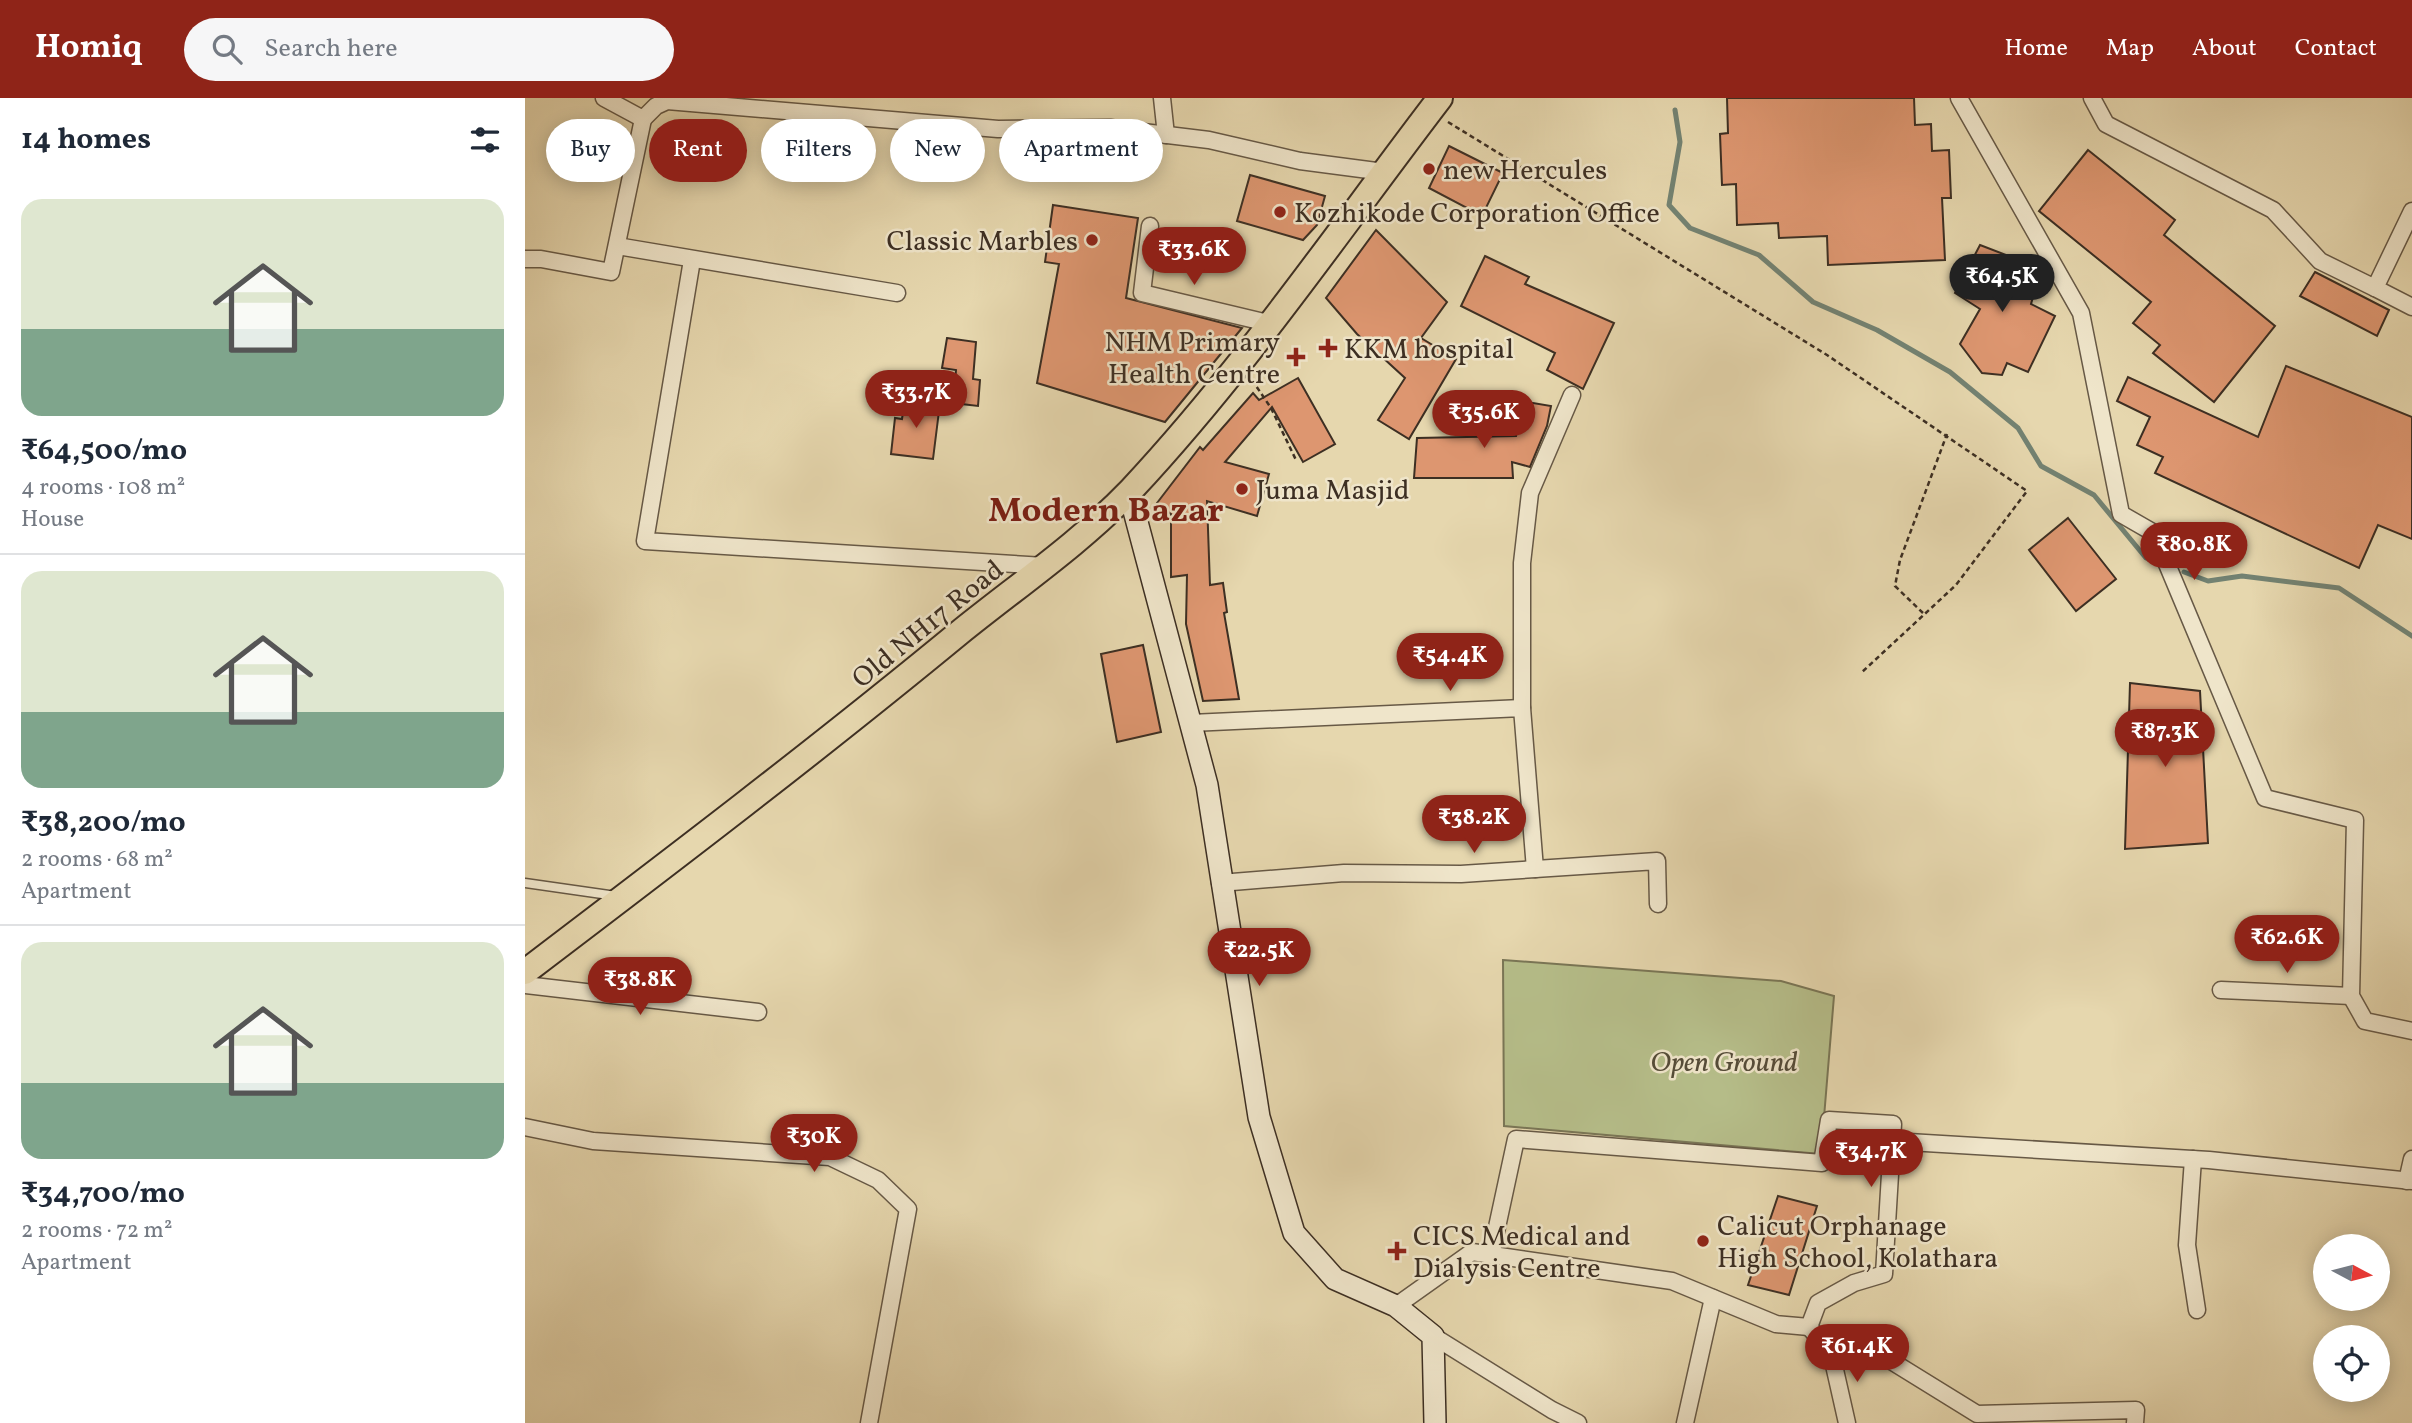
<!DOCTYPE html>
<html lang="en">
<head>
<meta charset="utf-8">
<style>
	:root { --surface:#fff; --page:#f6f6f7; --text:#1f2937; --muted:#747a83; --line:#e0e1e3; --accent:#8f2418 }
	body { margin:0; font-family:Vollkorn,serif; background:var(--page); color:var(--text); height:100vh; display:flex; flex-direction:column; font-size:26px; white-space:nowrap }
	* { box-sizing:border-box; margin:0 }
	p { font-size:23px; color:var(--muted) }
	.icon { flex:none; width:38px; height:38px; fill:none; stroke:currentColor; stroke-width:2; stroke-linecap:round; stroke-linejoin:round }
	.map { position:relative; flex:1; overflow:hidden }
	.panel { display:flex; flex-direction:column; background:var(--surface); width:525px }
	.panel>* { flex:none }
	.top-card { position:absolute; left:21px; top:21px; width:665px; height:63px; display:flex; gap:14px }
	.needle { width:46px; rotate:97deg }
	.buttons { position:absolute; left:1788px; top:1136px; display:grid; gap:14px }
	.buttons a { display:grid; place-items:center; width:77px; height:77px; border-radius:50%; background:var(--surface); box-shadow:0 4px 18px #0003; font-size:35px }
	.price { position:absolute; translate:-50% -60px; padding:0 16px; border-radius:24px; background:var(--accent); color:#fff; font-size:23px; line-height:46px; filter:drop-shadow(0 2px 4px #0008) }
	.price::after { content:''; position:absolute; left:50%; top:42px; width:21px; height:16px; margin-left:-10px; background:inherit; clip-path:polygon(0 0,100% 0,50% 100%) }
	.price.on { background:#222; color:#fff }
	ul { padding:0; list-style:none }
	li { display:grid; align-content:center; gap:14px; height:371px; padding:0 21px }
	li+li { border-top:2px solid var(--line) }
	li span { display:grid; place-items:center; height:217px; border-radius:21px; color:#555 }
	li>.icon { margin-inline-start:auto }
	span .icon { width:126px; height:126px; fill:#fffc; stroke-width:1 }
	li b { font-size:30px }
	h2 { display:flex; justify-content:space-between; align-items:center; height:84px; padding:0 21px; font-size:30px }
	.chip { padding:0 24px; border-radius:32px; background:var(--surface); box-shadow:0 4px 18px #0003; font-size:24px; line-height:63px }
	.chip.on { background:var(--accent); color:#fff }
	header { display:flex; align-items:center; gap:42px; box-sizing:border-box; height:98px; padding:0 35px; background:var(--accent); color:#fff }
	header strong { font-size:33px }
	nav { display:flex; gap:38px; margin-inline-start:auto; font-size:24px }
	.search { width:490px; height:63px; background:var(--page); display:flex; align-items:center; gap:18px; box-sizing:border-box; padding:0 24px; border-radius:38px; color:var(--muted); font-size:26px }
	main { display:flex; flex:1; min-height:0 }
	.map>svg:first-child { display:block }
</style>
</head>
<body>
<header>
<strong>Homiq</strong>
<div class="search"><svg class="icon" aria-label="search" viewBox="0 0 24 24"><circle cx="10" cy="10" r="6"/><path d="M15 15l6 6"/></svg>Search here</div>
<nav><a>Home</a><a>Map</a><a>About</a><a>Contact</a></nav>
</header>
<main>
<section class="panel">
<h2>14 homes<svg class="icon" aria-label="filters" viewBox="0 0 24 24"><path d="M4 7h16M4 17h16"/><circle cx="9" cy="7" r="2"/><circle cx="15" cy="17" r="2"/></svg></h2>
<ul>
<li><span style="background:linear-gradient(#dfe7d0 60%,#7fa58c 0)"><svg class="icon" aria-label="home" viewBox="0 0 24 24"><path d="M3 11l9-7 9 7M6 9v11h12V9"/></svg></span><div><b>₹64,500/mo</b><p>4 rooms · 108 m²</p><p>House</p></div></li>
<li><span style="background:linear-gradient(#dfe7d0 65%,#7fa58c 0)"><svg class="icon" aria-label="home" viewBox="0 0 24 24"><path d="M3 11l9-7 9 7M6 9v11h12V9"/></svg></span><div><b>₹38,200/mo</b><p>2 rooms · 68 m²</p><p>Apartment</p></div></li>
<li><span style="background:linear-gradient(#dfe7d0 65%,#7fa58c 0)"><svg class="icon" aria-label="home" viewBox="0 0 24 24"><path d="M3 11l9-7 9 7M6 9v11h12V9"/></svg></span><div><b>₹34,700/mo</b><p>2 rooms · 72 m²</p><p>Apartment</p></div></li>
</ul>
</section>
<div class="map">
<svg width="1887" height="1325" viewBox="0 0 1887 1325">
	<rect width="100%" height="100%" fill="#e6d7ae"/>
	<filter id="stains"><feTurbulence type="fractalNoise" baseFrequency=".00286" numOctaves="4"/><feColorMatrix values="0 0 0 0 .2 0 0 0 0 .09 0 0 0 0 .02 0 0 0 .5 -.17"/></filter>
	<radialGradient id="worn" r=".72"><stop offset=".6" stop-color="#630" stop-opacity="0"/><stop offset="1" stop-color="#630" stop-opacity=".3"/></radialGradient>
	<polygon fill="#b6be8a" stroke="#7a7656" stroke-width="2" points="978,862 1256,883 1309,898 1296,1056 979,1028"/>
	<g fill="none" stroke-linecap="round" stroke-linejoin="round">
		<g stroke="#738272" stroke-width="5">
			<polyline points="1150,12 1155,44 1144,107 1165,130 1234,157 1288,204 1352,232 1425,274 1493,330 1516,368 1569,397 1621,460 1627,462"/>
			<polyline points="1659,474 1683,483 1717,478 1814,490 1887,538"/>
		</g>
	</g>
	<g fill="#dd9670" stroke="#3d2f23" stroke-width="2">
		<polygon points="1202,0 1389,0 1390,27 1406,26 1407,53 1424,52 1426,100 1417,100 1420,162 1303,167 1302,138 1254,140 1253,125 1212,127 1211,86 1197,87 1195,36 1203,35"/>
		<polygon points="924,48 978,75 957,118 904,90"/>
		<polygon points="1563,52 1650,122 1639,137 1750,228 1689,304 1628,255 1635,247 1608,225 1626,204 1514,113"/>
		<polygon points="725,77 800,98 792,127 778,142 712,123"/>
		<polygon points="528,107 613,120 601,200 717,230 640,324 512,285 534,166 520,164"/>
		<polygon points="851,132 922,204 896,240 931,261 884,341 853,322 880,280 832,236 801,200"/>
		<polygon points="1455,147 1507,167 1496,195 1508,199 1506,206 1530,218 1503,274 1482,265 1477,277 1457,275 1435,246 1455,211 1430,195"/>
		<polygon points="960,158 1004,179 1000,186 1089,225 1058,291 1022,272 1030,255 936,208"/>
		<polygon points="1790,174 1864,212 1852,238 1775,198"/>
		<polygon points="422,240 451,244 448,281 455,282 453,308 428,305 431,272 417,270"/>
		<polygon points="1761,268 1887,319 1887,441 1853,427 1834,470 1630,375 1638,359 1612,347 1625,319 1592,303 1603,279 1733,339"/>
		<polygon points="773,280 810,346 778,364 747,309 700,364 744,376 732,418 682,403 685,487 698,485 702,514 699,515 714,601 678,603 661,526 662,477 646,479 646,416 632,405 675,349 678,352 728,295 734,302"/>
		<polygon points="380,301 415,305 408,361 366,356 370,320 377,321"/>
		<polygon points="996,303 1026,308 1022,328 1005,369 987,364 988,380 889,380 892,340 991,338"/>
		<polygon points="1543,420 1591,481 1551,513 1504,452"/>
		<polygon points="618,547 636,634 592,644 576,556"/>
		<polygon points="1605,585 1675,593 1683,745 1600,751"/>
		<polygon points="1253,1098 1292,1108 1264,1197 1223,1187"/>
	</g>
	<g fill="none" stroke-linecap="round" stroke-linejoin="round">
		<defs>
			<polyline id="lane" points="0,785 91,798"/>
			<g id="street">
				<polyline points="79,0 118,21 131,8 142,3 473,31 585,30 684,42 775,63 859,74"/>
				<polyline points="637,0 641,37"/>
				<polyline points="1434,0 1556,215 1596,416 1629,435 1740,700 1830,722 1826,898 1840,923 1887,933"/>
				<polyline points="1567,0 1581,26 1748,112 1795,163 1850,190"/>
				<polyline points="1887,113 1850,190 1887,209"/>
				<polyline points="625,128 617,195 747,226"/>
				<polyline points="92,148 372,195"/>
				<polyline points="0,161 16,161 86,174 118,21"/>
				<polyline points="167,162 120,443 520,468"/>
				<polyline points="997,610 997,465 1005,395 1047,297"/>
				<polyline points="666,625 997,610 1010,771"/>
				<polyline points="695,785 819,775 936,776 1132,763 1133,806"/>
				<polyline points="0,887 233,914"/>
				<polyline points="1696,892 1826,898"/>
				<polyline points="0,1029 68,1043 305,1059 353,1082 383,1111 344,1325"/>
				<polyline points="1668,1061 1662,1147 1672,1212"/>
				<polyline points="1882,1083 1887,1061"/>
				<polyline points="966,1157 991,1041 1297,1065 1304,1022 1368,1026 1367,1043"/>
				<polyline points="871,1208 947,1154 1147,1183 1251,1226 1284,1229 1293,1205 1329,1185 1359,1176 1367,1043 1684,1062 1887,1083"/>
				<polyline points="1284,1229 1306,1254 1363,1261 1452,1316 1611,1312 1610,1325"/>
				<polyline points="908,1238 1027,1312 1053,1325"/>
				<polyline points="1306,1254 1322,1325"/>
				<polyline points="1160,1325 1188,1200"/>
			</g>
			<polyline id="secondary" points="604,394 682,687 734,1019 769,1135 810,1181 871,1208 908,1238 910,1325"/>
			<path id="primary" d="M0 874C146 763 292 652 434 535 492 488 554 446 606 392 720 270 814 132 915 0"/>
		</defs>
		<use href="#lane" stroke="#675946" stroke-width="11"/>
		<use href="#street" stroke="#675946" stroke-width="19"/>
		<use href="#secondary" stroke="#3d2f23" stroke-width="24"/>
		<use href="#primary" stroke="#3d2f23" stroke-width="28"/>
		<g stroke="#3d2f23" stroke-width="2.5" stroke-dasharray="5 3.5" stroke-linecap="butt">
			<polyline points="923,24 1302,257 1502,393 1431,487 1336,575"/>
			<polyline points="727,282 746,310 771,362"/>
			<polyline points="1398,515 1370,488 1375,462 1422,336"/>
		</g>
		<use href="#lane" stroke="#efe5ca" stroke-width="8"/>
		<use href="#street" stroke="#efe5ca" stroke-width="16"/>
		<use href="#secondary" stroke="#efe5ca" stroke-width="21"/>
		<use href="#primary" stroke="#e6d7ae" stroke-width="24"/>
	</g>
	<g fill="#8f2418" stroke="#efe5ca" stroke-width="2.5">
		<circle cx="904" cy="71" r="7"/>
		<circle cx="755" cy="114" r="7"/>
		<circle cx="567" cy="142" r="7"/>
		<path d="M799.5 239.5h7v7h7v7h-7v7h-7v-7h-7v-7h7z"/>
		<path d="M767.5 248.5h7v7h7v7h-7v7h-7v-7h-7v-7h7z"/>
		<circle cx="717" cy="391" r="7"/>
		<circle cx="1178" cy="1143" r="7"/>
		<path d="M868.5 1142.5h7v7h7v7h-7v7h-7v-7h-7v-7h7z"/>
	</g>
	<g text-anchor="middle" stroke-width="5" stroke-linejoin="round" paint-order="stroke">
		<g font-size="28" fill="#3d2f23" stroke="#efe5ca" text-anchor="start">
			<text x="918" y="81">new Hercules</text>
			<text x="769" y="124">Kozhikode Corporation Office</text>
			<text x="553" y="152" text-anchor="end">Classic Marbles</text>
			<text x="755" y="253" text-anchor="end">NHM Primary<tspan x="755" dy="32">Health Centre</tspan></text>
			<text x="819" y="260">KKM hospital</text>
			<text x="731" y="401">Juma Masjid</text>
			<text x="1192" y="1137">Calicut Orphanage<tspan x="1192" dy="32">High School, Kolathara</tspan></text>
			<text x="888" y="1147">CICS Medical and<tspan x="888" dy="32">Dialysis Centre</tspan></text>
		</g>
		<g font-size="28" fill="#3d2f23" stroke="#efe5ca">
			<text transform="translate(402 525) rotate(-39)" y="10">Old NH17 Road</text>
		</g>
		<g font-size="28" font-style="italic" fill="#554c38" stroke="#efe5ca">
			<text x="1199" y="973">Open Ground</text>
		</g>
		<g font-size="35" font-weight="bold" fill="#7a1f14" stroke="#efe5ca">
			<text x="581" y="423">Modern Bazar</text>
		</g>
	</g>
	<rect width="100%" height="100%" filter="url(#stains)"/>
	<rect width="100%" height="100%" fill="url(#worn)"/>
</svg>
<div class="buttons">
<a><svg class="needle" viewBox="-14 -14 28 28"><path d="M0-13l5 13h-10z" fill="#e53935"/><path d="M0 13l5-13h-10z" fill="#747a83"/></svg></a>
<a><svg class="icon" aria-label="locate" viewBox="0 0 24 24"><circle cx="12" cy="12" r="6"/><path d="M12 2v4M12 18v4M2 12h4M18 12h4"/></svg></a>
</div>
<b class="price" style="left:669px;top:189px">₹33.6K</b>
<b class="price on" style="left:1477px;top:216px">₹64.5K</b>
<b class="price" style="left:391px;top:332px">₹33.7K</b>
<b class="price" style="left:959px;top:352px">₹35.6K</b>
<b class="price" style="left:1669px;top:484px">₹80.8K</b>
<b class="price" style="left:925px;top:595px">₹54.4K</b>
<b class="price" style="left:1640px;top:671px">₹87.3K</b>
<b class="price" style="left:949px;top:757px">₹38.2K</b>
<b class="price" style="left:1762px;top:877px">₹62.6K</b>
<b class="price" style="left:734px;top:890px">₹22.5K</b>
<b class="price" style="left:115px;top:919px">₹38.8K</b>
<b class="price" style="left:289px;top:1076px">₹30K</b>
<b class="price" style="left:1346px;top:1091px">₹34.7K</b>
<b class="price" style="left:1332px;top:1286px">₹61.4K</b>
<div class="top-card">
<a class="chip">Buy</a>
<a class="chip on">Rent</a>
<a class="chip">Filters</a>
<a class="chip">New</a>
<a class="chip">Apartment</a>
</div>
</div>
</main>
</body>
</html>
